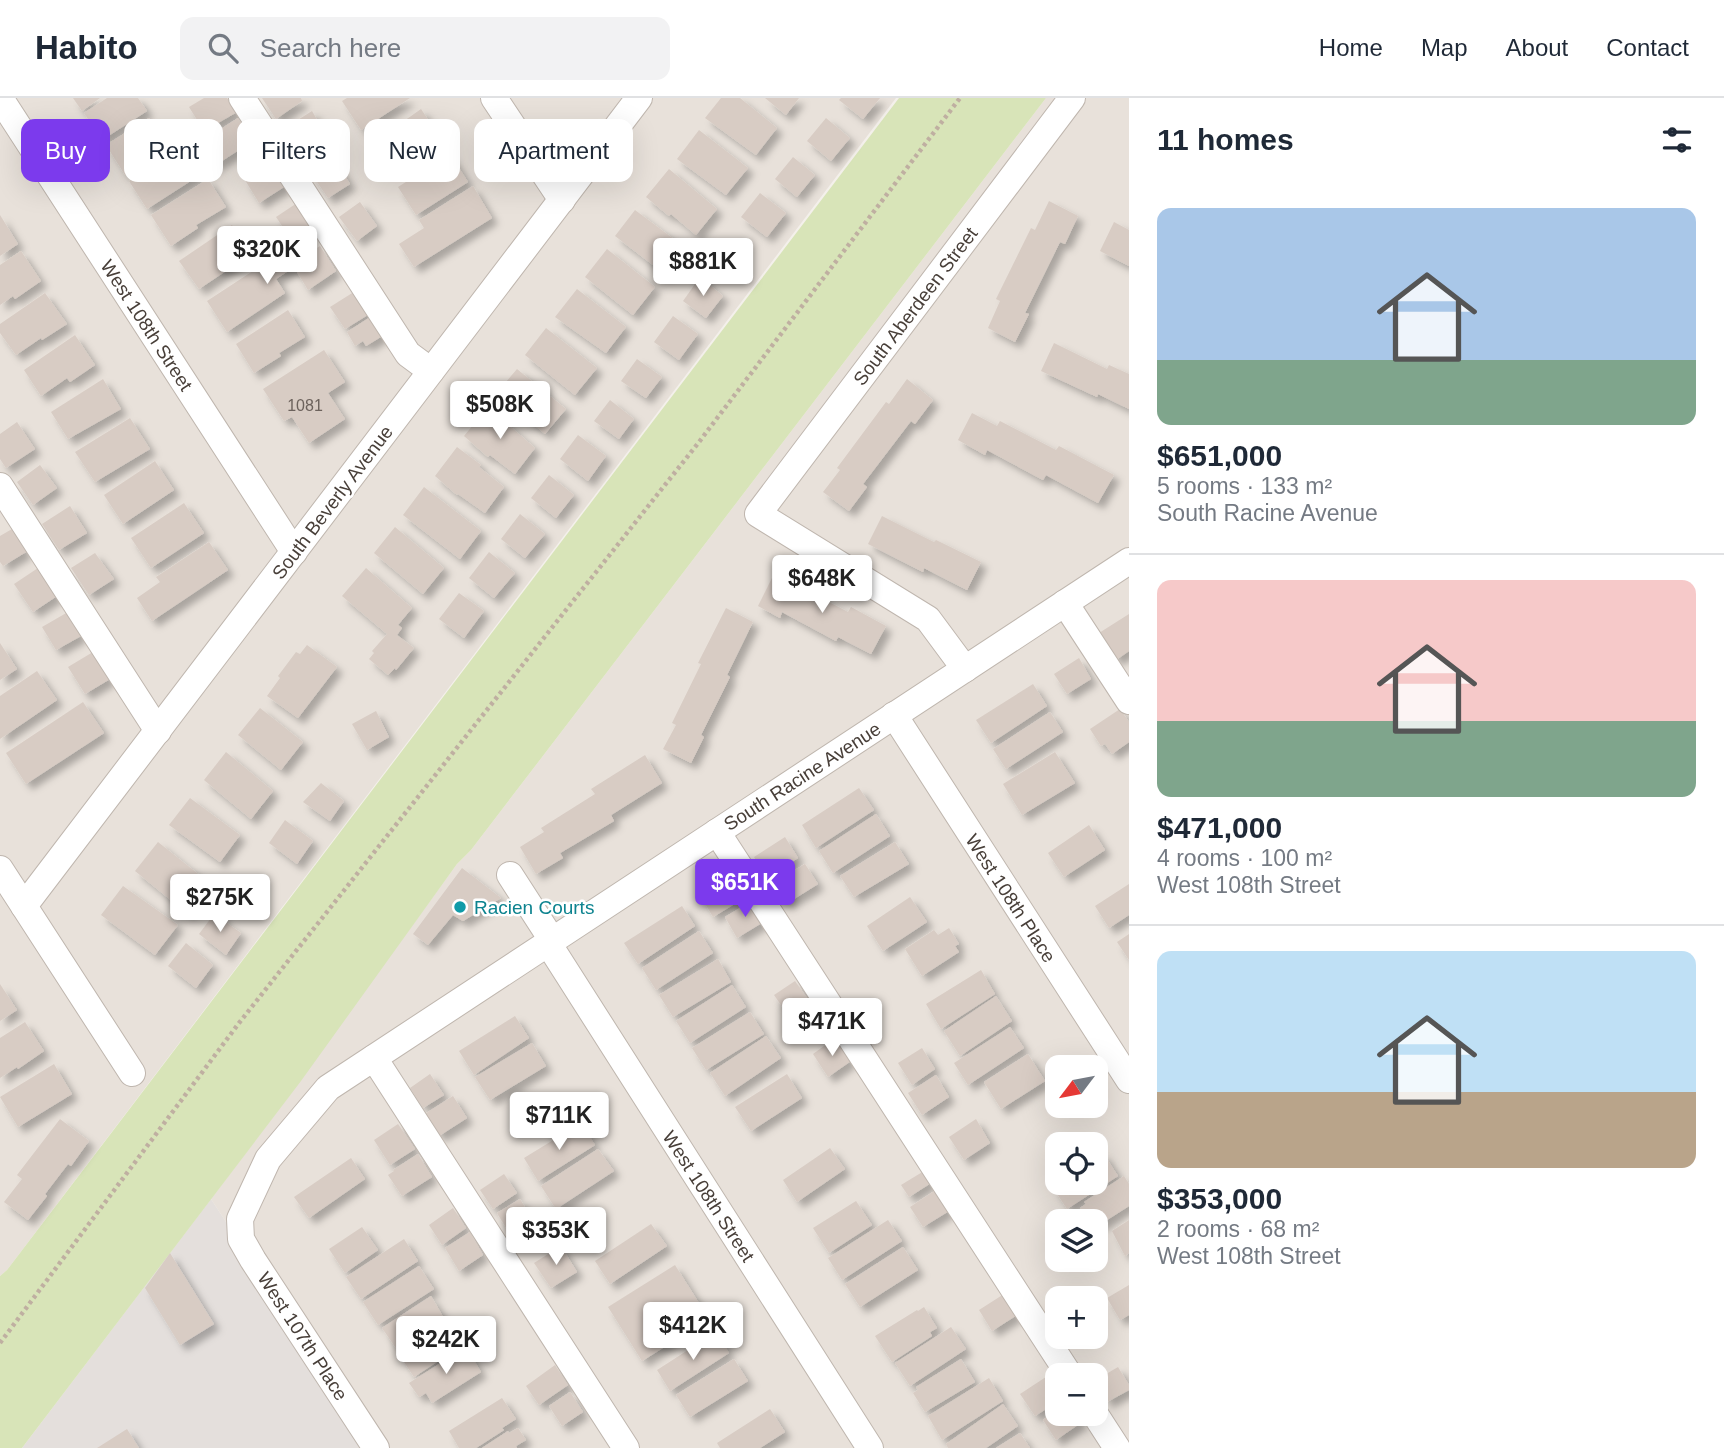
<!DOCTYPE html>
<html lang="en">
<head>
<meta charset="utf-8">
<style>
	:root { --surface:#fff; --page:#f2f2f3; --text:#1f2937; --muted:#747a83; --line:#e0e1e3; --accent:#7c3aed }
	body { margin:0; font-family:Helvetica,sans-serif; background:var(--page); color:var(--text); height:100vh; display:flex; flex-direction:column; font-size:26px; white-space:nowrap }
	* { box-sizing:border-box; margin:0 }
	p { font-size:23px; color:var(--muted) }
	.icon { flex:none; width:38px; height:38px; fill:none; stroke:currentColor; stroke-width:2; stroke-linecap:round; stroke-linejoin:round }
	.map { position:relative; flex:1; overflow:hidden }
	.drawer { display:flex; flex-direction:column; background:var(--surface); width:595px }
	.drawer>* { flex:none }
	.banner { position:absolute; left:21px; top:21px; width:665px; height:63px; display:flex; gap:14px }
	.needle { width:46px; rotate:238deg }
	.controls { position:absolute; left:1045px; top:957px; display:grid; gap:14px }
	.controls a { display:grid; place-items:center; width:63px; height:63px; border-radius:14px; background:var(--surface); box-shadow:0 7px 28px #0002; font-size:35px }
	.price { position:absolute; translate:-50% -60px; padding:0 16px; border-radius:7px; background:#fff; color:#222; font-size:23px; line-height:46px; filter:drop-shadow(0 2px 4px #0008) }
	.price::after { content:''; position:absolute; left:50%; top:42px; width:21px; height:16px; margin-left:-10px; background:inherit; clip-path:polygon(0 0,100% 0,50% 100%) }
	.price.on { background:var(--accent); color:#fff }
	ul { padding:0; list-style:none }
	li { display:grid; align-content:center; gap:14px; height:371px; padding:0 28px }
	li+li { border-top:2px solid var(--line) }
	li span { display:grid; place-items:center; height:217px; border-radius:14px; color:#555 }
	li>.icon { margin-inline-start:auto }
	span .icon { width:126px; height:126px; fill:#fffc; stroke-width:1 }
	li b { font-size:30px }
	h2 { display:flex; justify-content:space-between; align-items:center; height:84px; padding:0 28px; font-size:30px }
	.tag { padding:0 24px; border-radius:14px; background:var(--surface); box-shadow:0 7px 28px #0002; font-size:24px; line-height:63px }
	.tag.on { background:var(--accent); color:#fff }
	header { display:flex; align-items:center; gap:42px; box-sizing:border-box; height:98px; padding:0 35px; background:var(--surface); border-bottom:2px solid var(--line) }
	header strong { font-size:33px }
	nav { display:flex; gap:38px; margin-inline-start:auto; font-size:24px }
	.search { width:490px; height:63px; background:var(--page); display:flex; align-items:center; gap:18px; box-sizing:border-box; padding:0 24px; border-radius:14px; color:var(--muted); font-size:26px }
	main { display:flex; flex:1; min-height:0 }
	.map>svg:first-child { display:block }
</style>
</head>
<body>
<header>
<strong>Habito</strong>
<div class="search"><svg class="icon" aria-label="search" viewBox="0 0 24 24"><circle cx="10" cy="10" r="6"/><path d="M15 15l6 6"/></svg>Search here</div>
<nav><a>Home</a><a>Map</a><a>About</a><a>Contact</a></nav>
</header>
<main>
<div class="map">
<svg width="1129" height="1350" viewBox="0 0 1129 1350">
	<defs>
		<filter id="shadow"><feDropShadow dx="6" dy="6" stdDeviation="3.5" flood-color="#0004"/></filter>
	</defs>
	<rect width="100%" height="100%" fill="#f4f0eb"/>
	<g fill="#e8e1da" fill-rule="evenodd">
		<polygon points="0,0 896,0 7,1172 0,1178"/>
		<path d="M1046 0H1129V1350H374L211 1101 275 1016 457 766 471 752ZM1057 970H1096V1008H1057ZM1057 1046H1096V1085H1057ZM1057 1124H1096V1162H1057ZM1057 1200H1096V1239H1057ZM1057 1278H1096V1316H1057Z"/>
	</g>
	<polygon fill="#e4dfdc" points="211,1101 374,1350 22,1350"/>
	<polygon fill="#d8e4b8" points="899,0 1046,0 471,752 457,766 301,983 22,1350 0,1350 0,1178 7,1172"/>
	<g fill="#d8ccc4" filter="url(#shadow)">
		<polygon points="73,0 100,0 82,13"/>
		<polygon points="107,0 138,0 147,13 102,42 84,15"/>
		<polygon points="204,0 227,0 237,14 204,33 189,9"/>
		<polygon points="262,0 301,0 302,3 276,21"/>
		<polygon points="347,0 410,0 361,32 342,3"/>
		<polygon points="721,0 740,0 777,30 756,57 705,20"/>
		<polygon points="765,0 799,0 786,17"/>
		<polygon points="841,0 880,0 863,21 839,2"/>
		<polygon points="421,11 441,41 416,59 414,56 389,73 370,47"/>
		<polygon points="312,13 327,39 301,55 285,30"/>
		<polygon points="149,20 167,48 142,63 144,66 125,77 106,47"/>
		<polygon points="238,20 253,43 147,111 129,83 182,48 194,66 218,50 210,38"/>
		<polygon points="826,20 850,40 831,63 807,43"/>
		<polygon points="699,32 748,70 726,97 677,61"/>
		<polygon points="450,56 468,84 416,117 398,89"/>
		<polygon points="333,59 350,86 328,100 311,75"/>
		<polygon points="793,59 815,77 797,99 775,81"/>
		<polygon points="273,65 287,87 259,105 245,82"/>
		<polygon points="669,71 717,111 696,137 671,116 669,118 646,99"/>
		<polygon points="208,81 226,109 196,127 198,130 171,148 151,117"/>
		<polygon points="473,88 492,120 414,169 399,146 424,130 419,122"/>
		<polygon points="760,95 786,115 767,139 741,119"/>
		<polygon points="300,103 314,130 293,144 276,119"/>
		<polygon points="1049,103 1078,118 1065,146 1060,144 1025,215 1029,216 1015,244 988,230 1000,203 996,201 1031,130 1035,132"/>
		<polygon points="360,104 377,128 357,143 339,119"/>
		<polygon points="635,112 687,151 666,177 615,138"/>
		<polygon points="0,117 18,146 0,158"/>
		<polygon points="1114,124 1129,132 1129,168 1100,153"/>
		<polygon points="232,127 251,156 199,191 179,163"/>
		<polygon points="320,148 336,173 308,192 294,169 276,181 285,195 227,234 207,203 259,169 262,173 296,151 302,160"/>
		<polygon points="607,151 655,189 633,217 585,179"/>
		<polygon points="21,153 41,183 15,201 13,198 0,207 0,167"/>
		<polygon points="700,179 723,198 706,220 683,203"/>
		<polygon points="577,191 626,229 606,255 555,219"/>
		<polygon points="357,192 371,215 345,231 330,209"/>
		<polygon points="45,195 67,226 42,242 41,240 16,257 0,235 0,226"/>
		<polygon points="288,212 305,239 279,255 281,258 254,275 236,246"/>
		<polygon points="372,218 384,237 366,248 363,243 355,248 347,234"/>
		<polygon points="673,218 698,236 679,262 654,244"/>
		<polygon points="546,230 597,270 575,297 525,257"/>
		<polygon points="75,237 95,267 70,284 67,280 41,298 24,272"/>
		<polygon points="1054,245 1107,271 1109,267 1129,276 1129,311 1098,296 1097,299 1041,273"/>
		<polygon points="324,252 345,284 328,295 345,321 309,345 292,319 284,323 263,291"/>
		<polygon points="637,261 662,279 646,300 621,283"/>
		<polygon points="517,271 566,311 545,336 520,315 518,318 494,298"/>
		<polygon points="103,281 121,311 68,341 51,314"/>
		<polygon points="907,281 933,302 915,326 911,323 863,386 867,389 849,413 823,394 840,372 837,370 886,304 889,306"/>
		<polygon points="610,302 634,321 619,341 594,323"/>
		<polygon points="488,309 535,350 515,376 490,357 488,359 464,338"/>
		<polygon points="972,315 997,328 1000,323 1056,352 1059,348 1114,377 1098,405 1046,377 1043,382 987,352 985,357 958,342"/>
		<polygon points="130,320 150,351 95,384 75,354"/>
		<polygon points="17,324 35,351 6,370 0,361 0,336"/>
		<polygon points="578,337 606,358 588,383 560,361"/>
		<polygon points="457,349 481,367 479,369 504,389 485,415 458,396 457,397 435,378"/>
		<polygon points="155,363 174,392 123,426 104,397"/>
		<polygon points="40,367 57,390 33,407 17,384"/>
		<polygon points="549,377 574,397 556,420 531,400"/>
		<polygon points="424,389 481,433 460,461 403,417"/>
		<polygon points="184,405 204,435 151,470 131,440"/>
		<polygon points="70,408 87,435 59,452 42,426"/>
		<polygon points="520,416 545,436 525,460 501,441"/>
		<polygon points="882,418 934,444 936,442 981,464 967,492 924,470 923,474 868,446"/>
		<polygon points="395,429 444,470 423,496 374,455"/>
		<polygon points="12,431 26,454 3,468 0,464 0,438"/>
		<polygon points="209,444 228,472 152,523 137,500 160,484 156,479"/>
		<polygon points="489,454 515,475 494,500 469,480"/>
		<polygon points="95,455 114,481 89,497 71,470"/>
		<polygon points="38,470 57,498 33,514 14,486"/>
		<polygon points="366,470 412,510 398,527 402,530 397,537 414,550 396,572 395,570 388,577 369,561 374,555 372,553 387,536 342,498"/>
		<polygon points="772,480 792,490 794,486 848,514 851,509 886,528 871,556 838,539 836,543 782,514 780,520 758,508"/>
		<polygon points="459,495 484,513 464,540 439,521"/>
		<polygon points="726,510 753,524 727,577 730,579 701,637 704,639 691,665 663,651 676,627 672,625 701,566 698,565"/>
		<polygon points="68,514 81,538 56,552 42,529"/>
		<polygon points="1129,516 1129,553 1116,562 1099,535"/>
		<polygon points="0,545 17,571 0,582"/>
		<polygon points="307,547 337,569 298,620 267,598 280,580 278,578 296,554 300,556"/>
		<polygon points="93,554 110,581 85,596 68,569"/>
		<polygon points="1079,560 1091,581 1067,596 1054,576"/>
		<polygon points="37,573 57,602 0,641 0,598"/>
		<polygon points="1033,586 1047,608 991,645 976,622"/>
		<polygon points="83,604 104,635 26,686 6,655"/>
		<polygon points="260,610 303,644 281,672 238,637"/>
		<polygon points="1120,611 1129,624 1129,644 1112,656 1105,646 1101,648 1090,631"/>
		<polygon points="376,613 389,639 367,652 352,626"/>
		<polygon points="1050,614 1063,634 1006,671 993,651"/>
		<polygon points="226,654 273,693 251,721 204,682"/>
		<polygon points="1055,654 1075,685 1022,717 1003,686"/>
		<polygon points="645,657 662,685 611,717 614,723 560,755 563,760 536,776 520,749 544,734 541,730 595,696 591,691"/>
		<polygon points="321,685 344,703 330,723 303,704"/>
		<polygon points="859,690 874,712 816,750 802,727"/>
		<polygon points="190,700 240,737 220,764 169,727"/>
		<polygon points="876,716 890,738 833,775 819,753"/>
		<polygon points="285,722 313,743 297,766 269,745"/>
		<polygon points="1089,727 1105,752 1064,779 1048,755"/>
		<polygon points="785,739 798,760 767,780 754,759"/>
		<polygon points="158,744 212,787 188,816 135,773"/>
		<polygon points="895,744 909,766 854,799 840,778"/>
		<polygon points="805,766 818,786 786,806 773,785"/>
		<polygon points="462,770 501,800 463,823 453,817 428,847 413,836"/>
		<polygon points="733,776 746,799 713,819 700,797"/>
		<polygon points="1129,786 1129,817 1109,830 1095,808"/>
		<polygon points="123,788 178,827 155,857 101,817"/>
		<polygon points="910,799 927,824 883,853 867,828"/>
		<polygon points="752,803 765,823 737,840 725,819"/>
		<polygon points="682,808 695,828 638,866 624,845"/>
		<polygon points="214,816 241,835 226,857 199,836"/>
		<polygon points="949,830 959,846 955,848 959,854 922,878 905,851 934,832 938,837"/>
		<polygon points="699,833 713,855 656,892 642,870"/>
		<polygon points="1129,836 1129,862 1117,844"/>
		<polygon points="186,845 213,867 196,890 168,868"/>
		<polygon points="718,861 731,884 673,919 659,897"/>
		<polygon points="981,872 995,896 941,931 926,906"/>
		<polygon points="795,883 809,903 788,917 774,897"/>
		<polygon points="0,886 17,912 0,923"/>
		<polygon points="732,887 746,909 690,945 676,923"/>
		<polygon points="996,898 1012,923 960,958 944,933"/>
		<polygon points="750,914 764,936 706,972 692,950"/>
		<polygon points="515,918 529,940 474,977 459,953"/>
		<polygon points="25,924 44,953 18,971 17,969 0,980 0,940"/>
		<polygon points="1010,929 1024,950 968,987 954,965"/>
		<polygon points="766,938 781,960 725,998 710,975"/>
		<polygon points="835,940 851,963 828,979 813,956"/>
		<polygon points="532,945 546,968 490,1002 475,979"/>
		<polygon points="922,950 935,971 912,987 898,965"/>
		<polygon points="1028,956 1045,983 1001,1011 984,984"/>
		<polygon points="54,966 72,996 18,1029 0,999"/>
		<polygon points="430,976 444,997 423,1010 410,990"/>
		<polygon points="787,976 802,1000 751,1033 735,1009"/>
		<polygon points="936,977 949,999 922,1017 908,995"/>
		<polygon points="453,998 467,1020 439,1038 425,1016"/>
		<polygon points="60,1021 89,1043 71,1068 68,1066 45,1096 47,1098 28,1122 4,1104 22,1081 17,1077"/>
		<polygon points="976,1021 990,1045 964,1062 949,1039"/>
		<polygon points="581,1025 595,1047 538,1083 524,1060"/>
		<polygon points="398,1026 415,1051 390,1067 374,1042"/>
		<polygon points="830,1050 845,1071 797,1104 783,1082"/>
		<polygon points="598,1051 614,1073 556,1111 541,1088"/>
		<polygon points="1103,1055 1118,1078 1067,1111 1052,1088 1056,1085 1096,1085 1096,1060"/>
		<polygon points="418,1056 432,1079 402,1098 388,1077 394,1073 393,1072"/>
		<polygon points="351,1060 365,1081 309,1120 294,1099"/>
		<polygon points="924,1073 931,1085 909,1099 901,1087"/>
		<polygon points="504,1076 517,1095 493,1111 480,1092"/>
		<polygon points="1124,1078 1129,1086 1129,1108 1096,1129 1096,1124 1089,1124 1080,1110 1086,1106 1084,1104"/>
		<polygon points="936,1092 949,1113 923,1129 910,1109"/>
		<polygon points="520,1101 534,1124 511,1138 497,1115"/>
		<polygon points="856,1103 872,1127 829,1155 813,1130"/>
		<polygon points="453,1110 466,1130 442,1147 429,1127"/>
		<polygon points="888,1122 902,1143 842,1182 828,1160"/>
		<polygon points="1129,1122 1129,1155 1125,1158 1112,1133"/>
		<polygon points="651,1126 667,1148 610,1186 595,1163"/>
		<polygon points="362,1129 378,1152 345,1175 329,1151"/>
		<polygon points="470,1134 483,1157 459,1173 445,1150"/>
		<polygon points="404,1141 418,1163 361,1201 346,1179"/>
		<polygon points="561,1148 577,1174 551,1190 534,1165"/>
		<polygon points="903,1149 918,1172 860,1209 845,1186"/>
		<polygon points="170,1155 214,1226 180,1247 145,1190"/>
		<polygon points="675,1167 709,1221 642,1263 608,1209"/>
		<polygon points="419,1168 434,1191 378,1227 363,1204"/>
		<polygon points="1129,1187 1129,1217 1120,1222 1107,1200"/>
		<polygon points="1004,1196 1017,1217 992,1233 979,1212"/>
		<polygon points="431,1198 445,1222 398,1253 382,1230"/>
		<polygon points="924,1209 937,1230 930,1234 932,1238 892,1264 875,1238 917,1212 918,1213"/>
		<polygon points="447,1226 461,1248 414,1279 400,1258"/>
		<polygon points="951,1229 966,1251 910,1288 895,1265"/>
		<polygon points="716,1234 729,1255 670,1293 657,1272"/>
		<polygon points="466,1249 481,1274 432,1305 426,1295 419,1299 409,1285"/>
		<polygon points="734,1261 748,1283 690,1319 676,1297"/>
		<polygon points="961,1261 975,1284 925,1314 913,1295 918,1292 916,1289"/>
		<polygon points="555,1267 568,1287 539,1307 526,1288"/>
		<polygon points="1118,1269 1129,1287 1129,1292 1107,1304 1096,1282"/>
		<polygon points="1052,1275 1057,1284 1057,1304 1035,1318 1020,1296"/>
		<polygon points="989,1280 1003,1303 942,1342 928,1318"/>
		<polygon points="570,1294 583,1314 562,1328 549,1308"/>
		<polygon points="502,1300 516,1321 502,1330 504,1332 476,1350 459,1350 449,1333"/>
		<polygon points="1003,1306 1018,1328 986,1350 948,1350 946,1346"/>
		<polygon points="770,1311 785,1334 760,1350 720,1350 717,1345"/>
		<polygon points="1057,1312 1057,1316 1077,1316 1082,1324 1056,1342 1043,1322"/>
		<polygon points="518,1330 526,1342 516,1348 517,1350 482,1350 508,1333 509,1335"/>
		<polygon points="127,1331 139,1350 97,1350"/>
		<polygon points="1020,1335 1030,1350 996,1350"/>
	</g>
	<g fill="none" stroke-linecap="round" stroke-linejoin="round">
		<defs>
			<g id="minor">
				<polyline points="0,0 294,454"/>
				<polyline points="242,0 408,256 431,273"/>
				<polyline points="494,0 562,102"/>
				<polyline points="0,388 158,633"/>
				<polyline points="1065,505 1129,603"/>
				<polyline points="965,571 928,521 758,416 1072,0"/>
				<polyline points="894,617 1129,982"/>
				<polyline points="717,734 1070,1278"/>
				<polyline points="0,771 132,975"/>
				<polyline points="510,777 552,842"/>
				<polyline points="24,808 639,0"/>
				<polyline points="548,845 870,1350"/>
				<polyline points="374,960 626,1350"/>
				<polyline points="1095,1316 1117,1350"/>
				<polyline points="376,1350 253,1162 241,1141 240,1121 268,1061 328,990 1129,463"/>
			</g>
		</defs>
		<use href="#minor" stroke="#bfb6ae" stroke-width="28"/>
		<polyline stroke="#bfafa1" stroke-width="4.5" stroke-dasharray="3.5 3.5" stroke-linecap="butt" points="0,1245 239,925 699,344 960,0"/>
		<use href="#minor" stroke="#fff" stroke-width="26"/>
	</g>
	<circle fill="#0f9aa8" stroke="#fff" stroke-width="2.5" cx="460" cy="809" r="7"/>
	<g text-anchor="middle" stroke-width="5" stroke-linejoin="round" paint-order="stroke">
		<g font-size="16" fill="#6c625c">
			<text x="305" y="313">1081</text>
		</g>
		<g font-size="19" fill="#483f39" stroke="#fff">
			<text transform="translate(915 208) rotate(-53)" y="7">South Aberdeen Street</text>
			<text transform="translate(147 227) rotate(57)" y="7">West 108th Street</text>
			<text transform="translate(332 404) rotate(-53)" y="7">South Beverly Avenue</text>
			<text transform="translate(802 678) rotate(-33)" y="7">South Racine Avenue</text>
			<text transform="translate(1011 800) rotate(57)" y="7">West 108th Place</text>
			<text transform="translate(709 1098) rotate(57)" y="7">West 108th Street</text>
			<text transform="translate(303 1238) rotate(57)" y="7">West 107th Place</text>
		</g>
		<g font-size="19" fill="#0d838f" stroke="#fff" text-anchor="start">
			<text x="474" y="816">Racien Courts</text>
		</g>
	</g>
</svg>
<div class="controls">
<a><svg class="needle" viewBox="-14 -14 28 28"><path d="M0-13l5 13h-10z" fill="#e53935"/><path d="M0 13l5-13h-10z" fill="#747a83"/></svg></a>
<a><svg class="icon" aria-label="locate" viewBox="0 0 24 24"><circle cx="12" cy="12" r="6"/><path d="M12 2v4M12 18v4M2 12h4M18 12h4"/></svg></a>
<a><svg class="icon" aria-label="layers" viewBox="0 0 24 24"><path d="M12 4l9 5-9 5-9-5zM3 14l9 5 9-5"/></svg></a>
<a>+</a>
<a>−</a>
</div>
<b class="price" style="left:267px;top:188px">$320K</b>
<b class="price" style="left:703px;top:200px">$881K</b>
<b class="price" style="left:500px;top:343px">$508K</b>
<b class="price" style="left:822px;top:517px">$648K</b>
<b class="price on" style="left:745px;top:821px">$651K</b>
<b class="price" style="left:220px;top:836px">$275K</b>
<b class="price" style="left:832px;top:960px">$471K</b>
<b class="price" style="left:559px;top:1054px">$711K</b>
<b class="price" style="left:556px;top:1169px">$353K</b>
<b class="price" style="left:693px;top:1264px">$412K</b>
<b class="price" style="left:446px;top:1278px">$242K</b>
<div class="banner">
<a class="tag on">Buy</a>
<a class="tag">Rent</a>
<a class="tag">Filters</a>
<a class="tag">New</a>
<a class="tag">Apartment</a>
</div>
</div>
<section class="drawer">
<h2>11 homes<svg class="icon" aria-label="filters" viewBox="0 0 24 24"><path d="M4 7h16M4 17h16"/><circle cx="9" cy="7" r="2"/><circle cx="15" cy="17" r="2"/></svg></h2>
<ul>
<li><span style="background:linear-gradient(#a9c7e8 70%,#7fa58c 0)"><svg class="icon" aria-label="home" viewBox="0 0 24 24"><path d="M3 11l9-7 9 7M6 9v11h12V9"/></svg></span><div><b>$651,000</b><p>5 rooms · 133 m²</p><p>South Racine Avenue</p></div></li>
<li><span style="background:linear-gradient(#f6c9c9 65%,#7fa58c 0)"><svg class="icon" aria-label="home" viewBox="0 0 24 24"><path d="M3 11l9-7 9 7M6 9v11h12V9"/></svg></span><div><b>$471,000</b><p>4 rooms · 100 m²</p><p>West 108th Street</p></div></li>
<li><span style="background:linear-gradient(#bfe0f5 65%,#b9a48a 0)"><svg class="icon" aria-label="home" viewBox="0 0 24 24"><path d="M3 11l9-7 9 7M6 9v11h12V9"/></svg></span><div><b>$353,000</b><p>2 rooms · 68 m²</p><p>West 108th Street</p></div></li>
</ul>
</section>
</main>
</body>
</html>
